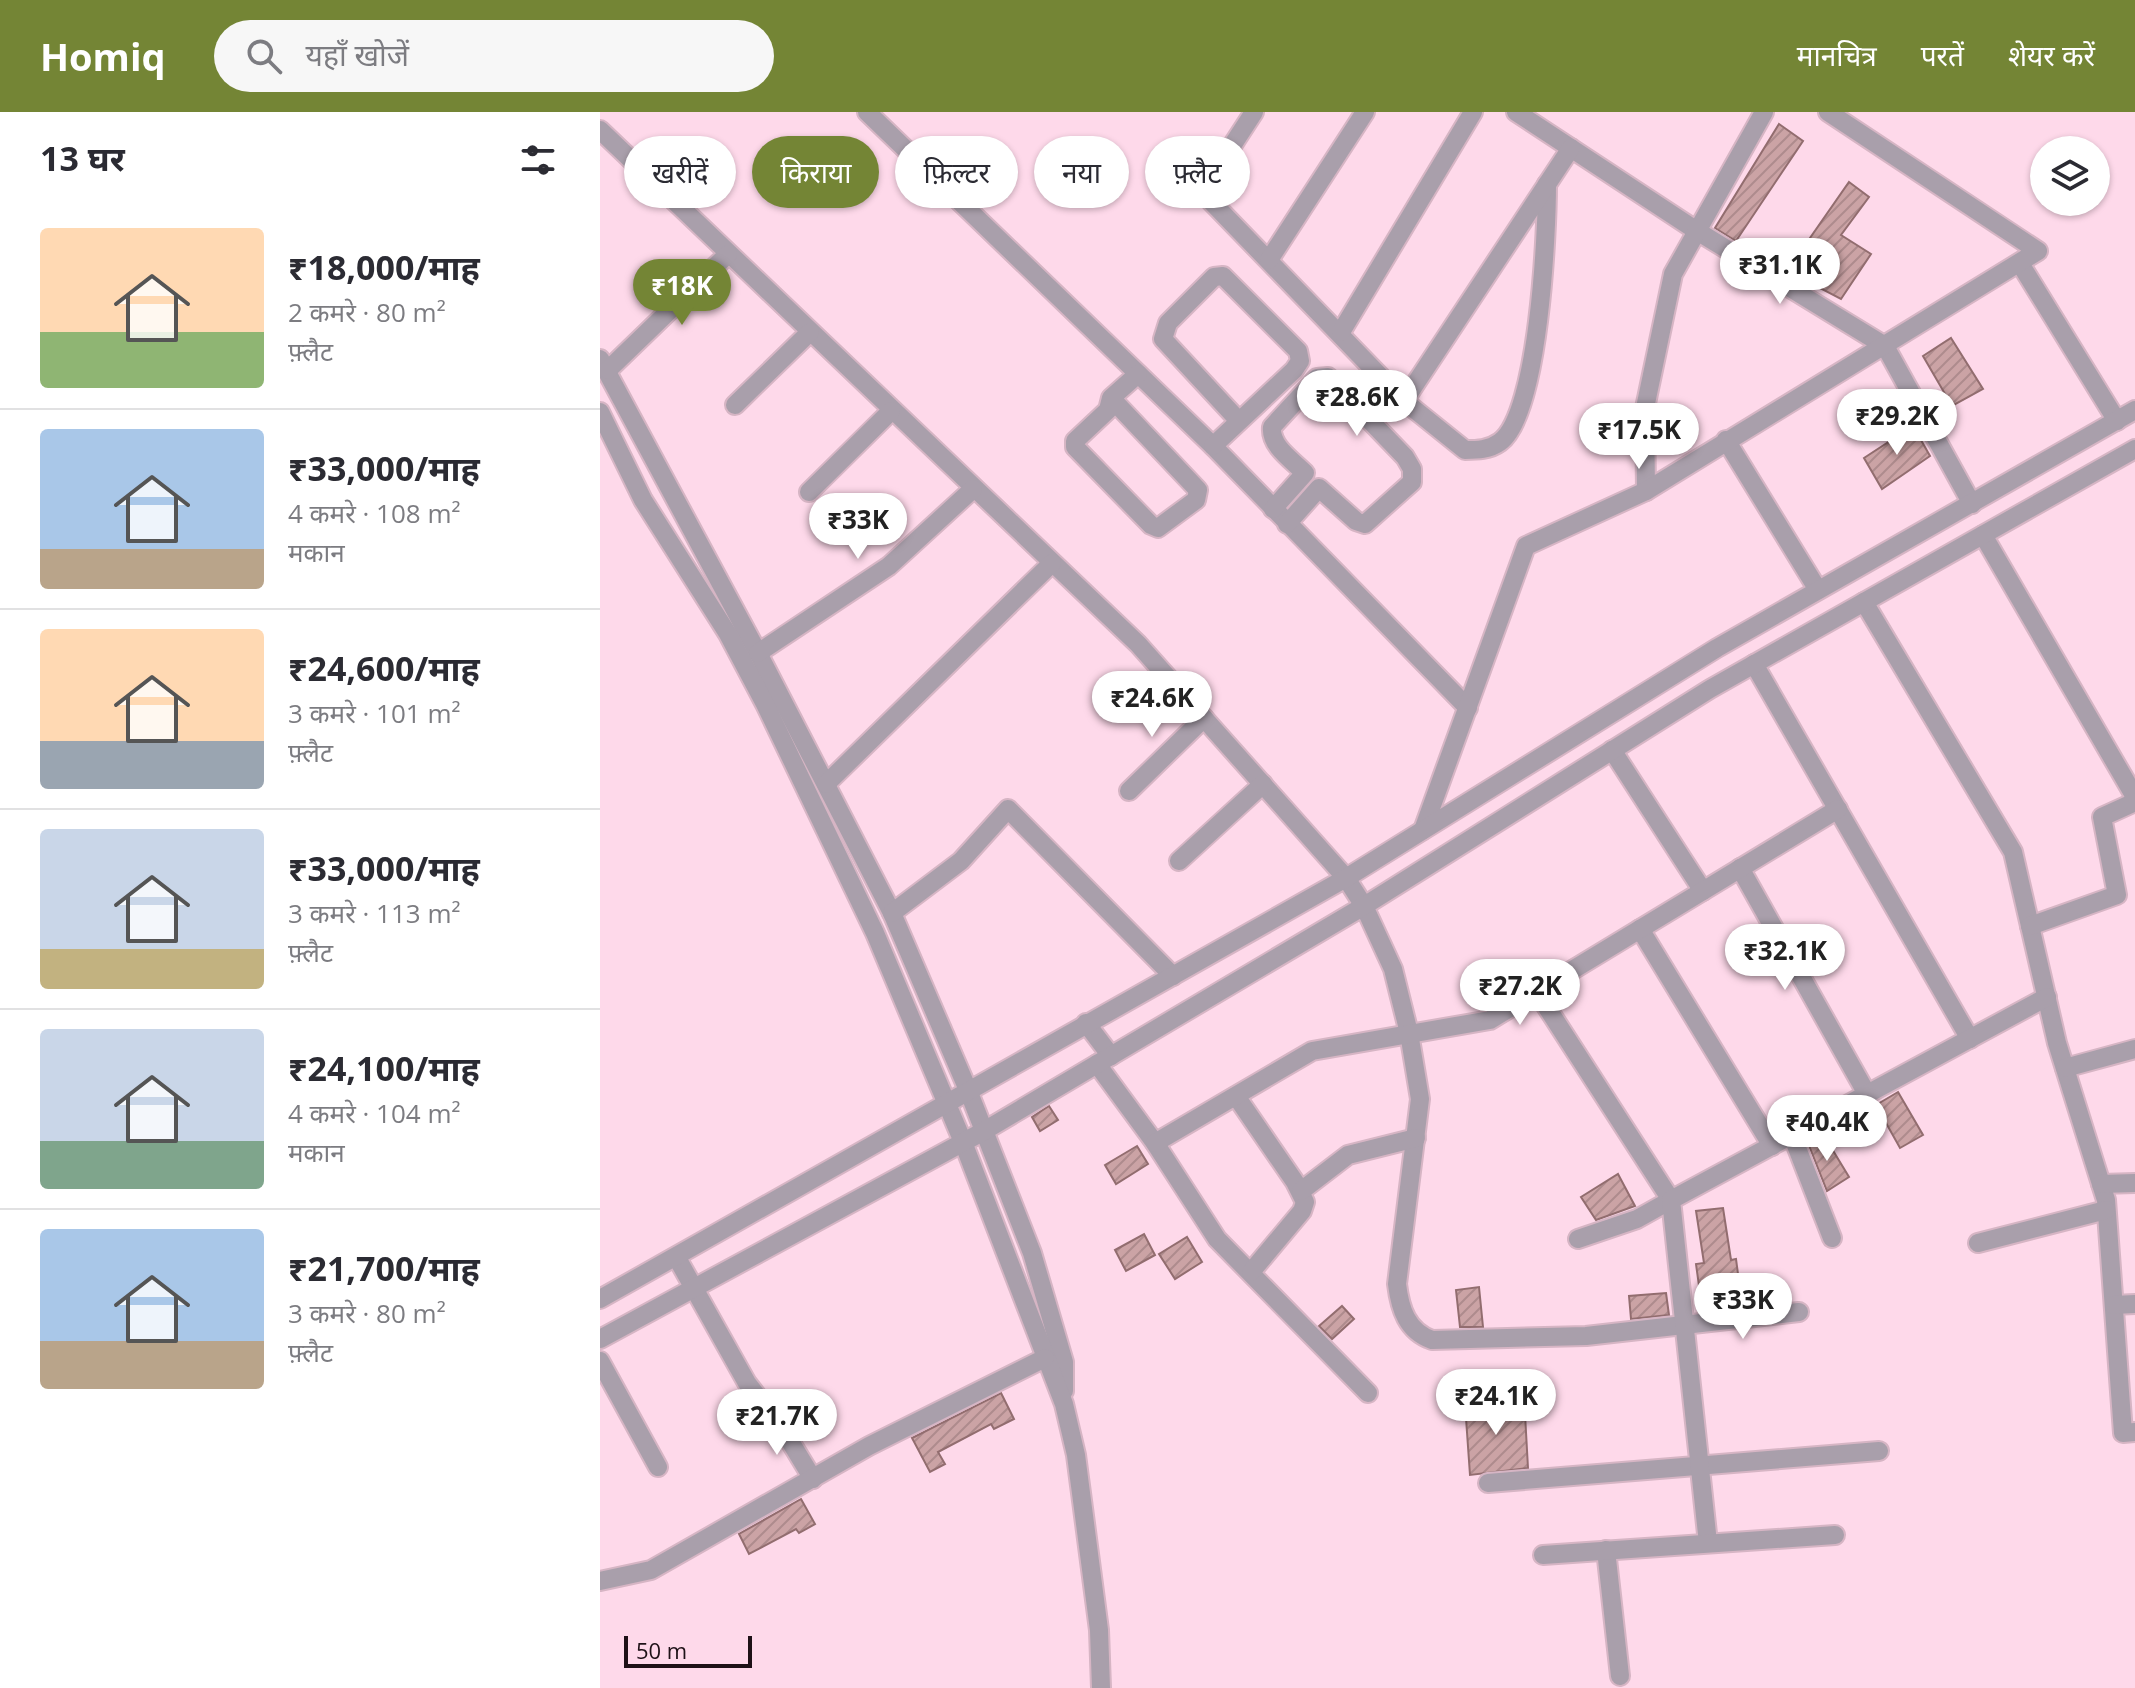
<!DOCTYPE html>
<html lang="hi">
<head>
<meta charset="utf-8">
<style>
	:root { --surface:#fff; --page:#f7f7f7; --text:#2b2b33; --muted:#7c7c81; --line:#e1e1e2; --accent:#748535 }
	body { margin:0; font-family:"Open Sans","Noto Sans Devanagari",sans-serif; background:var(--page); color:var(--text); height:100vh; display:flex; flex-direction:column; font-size:30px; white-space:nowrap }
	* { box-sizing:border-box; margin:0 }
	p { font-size:26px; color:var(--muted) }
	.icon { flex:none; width:44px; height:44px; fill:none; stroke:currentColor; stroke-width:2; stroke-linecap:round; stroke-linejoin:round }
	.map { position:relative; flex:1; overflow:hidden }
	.sheet { display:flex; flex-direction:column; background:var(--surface); width:600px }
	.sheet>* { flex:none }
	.hud { position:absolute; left:24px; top:24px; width:760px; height:72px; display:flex; gap:16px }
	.buttons { position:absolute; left:1430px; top:24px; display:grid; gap:16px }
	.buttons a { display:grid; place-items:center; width:80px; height:80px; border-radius:50%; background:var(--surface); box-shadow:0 2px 6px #0004; font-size:40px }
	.scale { position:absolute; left:24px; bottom:20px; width:128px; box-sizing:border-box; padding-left:8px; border:4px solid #1e1117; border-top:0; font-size:22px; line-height:28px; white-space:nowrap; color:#1e1117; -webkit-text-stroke:6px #fed9ea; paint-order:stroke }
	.price { position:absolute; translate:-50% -68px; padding:0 18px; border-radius:28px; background:#fff; color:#222; font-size:26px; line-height:52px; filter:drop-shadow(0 2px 4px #0008) }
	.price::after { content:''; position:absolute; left:50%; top:48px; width:24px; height:18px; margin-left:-12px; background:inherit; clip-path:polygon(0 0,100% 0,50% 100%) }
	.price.selected { background:var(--accent); color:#fff }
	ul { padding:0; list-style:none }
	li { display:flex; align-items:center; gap:24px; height:200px; padding:0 40px }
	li+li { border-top:2px solid var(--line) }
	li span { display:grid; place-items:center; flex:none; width:224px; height:160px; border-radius:8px; color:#555 }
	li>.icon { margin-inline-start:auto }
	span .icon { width:96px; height:96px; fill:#fffc; stroke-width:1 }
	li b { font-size:34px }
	h2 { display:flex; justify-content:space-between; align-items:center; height:96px; padding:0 40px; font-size:34px }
	.tag { padding:0 28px; border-radius:36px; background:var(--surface); box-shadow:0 2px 6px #0004; font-size:28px; line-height:72px }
	.tag.selected { background:var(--accent); color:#fff }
	header { display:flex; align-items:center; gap:48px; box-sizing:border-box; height:112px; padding:0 40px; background:var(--accent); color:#fff }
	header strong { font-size:38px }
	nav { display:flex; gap:44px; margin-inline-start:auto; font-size:28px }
	.search { width:560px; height:72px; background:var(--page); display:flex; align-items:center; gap:20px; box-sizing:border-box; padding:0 28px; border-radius:44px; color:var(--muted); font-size:30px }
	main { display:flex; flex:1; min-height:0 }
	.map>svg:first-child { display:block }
</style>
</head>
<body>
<header>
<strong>Homiq</strong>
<div class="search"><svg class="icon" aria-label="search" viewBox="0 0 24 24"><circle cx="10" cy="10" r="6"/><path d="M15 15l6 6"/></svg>यहाँ खोजें</div>
<nav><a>मानचित्र</a><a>परतें</a><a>शेयर करें</a></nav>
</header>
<main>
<section class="sheet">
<h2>13 घर<svg class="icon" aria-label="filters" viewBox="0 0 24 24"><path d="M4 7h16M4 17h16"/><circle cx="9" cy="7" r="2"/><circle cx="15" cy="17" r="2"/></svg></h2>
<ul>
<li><span style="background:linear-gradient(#ffd9b3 65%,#8fb573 0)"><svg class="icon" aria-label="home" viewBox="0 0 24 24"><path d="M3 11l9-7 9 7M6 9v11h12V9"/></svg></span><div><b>₹18,000/माह</b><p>2 कमरे · 80 m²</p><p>फ़्लैट</p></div></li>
<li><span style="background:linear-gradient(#a9c7e8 75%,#b9a48a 0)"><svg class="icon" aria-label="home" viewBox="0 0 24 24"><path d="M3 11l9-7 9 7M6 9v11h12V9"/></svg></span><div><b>₹33,000/माह</b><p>4 कमरे · 108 m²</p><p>मकान</p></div></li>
<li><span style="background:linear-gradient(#ffd9b3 70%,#9aa5b1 0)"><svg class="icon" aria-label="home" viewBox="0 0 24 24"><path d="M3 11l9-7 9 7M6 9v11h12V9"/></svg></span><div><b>₹24,600/माह</b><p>3 कमरे · 101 m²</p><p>फ़्लैट</p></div></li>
<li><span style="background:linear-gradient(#c9d6e8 75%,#c2b280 0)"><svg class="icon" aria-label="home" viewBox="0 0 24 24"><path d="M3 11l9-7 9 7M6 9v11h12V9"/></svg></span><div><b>₹33,000/माह</b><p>3 कमरे · 113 m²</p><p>फ़्लैट</p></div></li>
<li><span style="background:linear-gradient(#c9d6e8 70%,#7fa58c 0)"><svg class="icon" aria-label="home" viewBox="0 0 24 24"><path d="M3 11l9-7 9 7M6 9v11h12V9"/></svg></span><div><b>₹24,100/माह</b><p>4 कमरे · 104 m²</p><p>मकान</p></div></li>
<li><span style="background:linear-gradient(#a9c7e8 70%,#b9a48a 0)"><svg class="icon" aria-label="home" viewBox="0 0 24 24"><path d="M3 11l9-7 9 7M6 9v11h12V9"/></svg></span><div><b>₹21,700/माह</b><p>3 कमरे · 80 m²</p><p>फ़्लैट</p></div></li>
</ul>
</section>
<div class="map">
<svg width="1535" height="1576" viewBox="0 0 1535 1576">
	<defs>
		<pattern id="building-hatch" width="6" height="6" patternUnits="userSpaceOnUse" patternTransform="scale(2)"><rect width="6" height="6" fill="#cba3a5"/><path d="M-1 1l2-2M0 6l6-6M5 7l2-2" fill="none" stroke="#ae8b8d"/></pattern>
	</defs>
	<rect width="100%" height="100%" fill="#fed9ea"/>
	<g fill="url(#building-hatch)" stroke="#926d6f" stroke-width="2">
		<polygon points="1179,12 1203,29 1136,129 1115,116"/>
		<polygon points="1249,70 1269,85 1241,123 1271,142 1241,187 1187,159"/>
		<polygon points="1351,226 1383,277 1352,294 1323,244"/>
		<polygon points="1313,314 1330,344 1282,377 1264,346"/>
		<polygon points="1298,980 1323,1023 1300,1036 1276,993"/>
		<polygon points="449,994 458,1008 440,1019 432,1005"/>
		<polygon points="1223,1022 1249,1065 1227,1079 1208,1031"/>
		<polygon points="537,1034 548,1052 516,1072 505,1053"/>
		<polygon points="1018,1062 1035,1094 996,1108 981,1085"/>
		<polygon points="1123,1096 1131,1148 1136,1147 1138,1162 1132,1162 1133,1170 1099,1174 1096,1152 1104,1151 1096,1099"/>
		<polygon points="544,1122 555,1143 526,1159 515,1138"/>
		<polygon points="587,1125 602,1150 575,1167 559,1142"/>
		<polygon points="879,1175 883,1215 860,1215 856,1178"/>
		<polygon points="1066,1181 1069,1203 1031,1207 1029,1184"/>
		<polygon points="742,1194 754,1207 732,1227 719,1214"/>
		<polygon points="908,1280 910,1303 925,1302 928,1356 870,1363 866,1306 879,1306 877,1283"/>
		<polygon points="401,1281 414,1307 394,1317 391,1312 338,1340 345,1352 330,1360 312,1326"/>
		<polygon points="201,1387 215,1412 199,1421 196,1417 149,1442 139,1422"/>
	</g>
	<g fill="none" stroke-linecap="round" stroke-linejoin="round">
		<defs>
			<g id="minor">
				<polyline points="267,0 613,334 868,596"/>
				<path d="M654 0 602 80 804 289 865 338C877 338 889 338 900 330 939 302 947 120 947 72"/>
				<polyline points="916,0 1097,119 1285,234 1372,392"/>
				<path d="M0 18 538 532 746 766 764 794 793 857 809 921 820 987 797 1172C800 1197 807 1219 832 1228L986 1224 1199 1200"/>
				<polyline points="669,148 765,0"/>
				<polyline points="1421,153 1517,309"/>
				<polyline points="741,220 873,0"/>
				<polyline points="0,247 158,541 292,801 368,978 432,1141 464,1250 464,1279"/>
				<polyline points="8,258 128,142"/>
				<polyline points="511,286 598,378 596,388 558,416 551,413 475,335 475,329 508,298 511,286 538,262"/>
				<polyline points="804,289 971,36"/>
				<polyline points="135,293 210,220"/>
				<polyline points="0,300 43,388 128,522 165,592 275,821 363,1030 464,1292 476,1343 499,1518 501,1576"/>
				<polyline points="1126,328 1218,478"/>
				<polyline points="613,334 694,258 700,249 698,239 623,164 614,165 568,211 563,227 639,309"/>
				<polyline points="1046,379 1045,296 1073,162 1164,0"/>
				<polyline points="209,380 291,299"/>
				<path d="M673 397 705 361C692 348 670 334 672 315L717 266 728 265 805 345 812 357V370L765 412 756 409 719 376 687 412"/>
				<polyline points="1383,423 1535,685"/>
				<polyline points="1264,490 1413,740 1457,931 1506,1088 1523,1321 1535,1320"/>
				<polyline points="158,541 289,454 373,377"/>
				<polyline points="1154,552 1370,927"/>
				<polyline points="1012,638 1103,779"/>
				<polyline points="226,672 452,451"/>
				<polyline points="529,679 604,606"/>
				<polyline points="823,718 926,434 1046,379 1438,139 1228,0"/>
				<polyline points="579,749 663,672"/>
				<polyline points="1140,756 1267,982"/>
				<polyline points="292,801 361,749 408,697 573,864"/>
				<polyline points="1430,814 1517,783 1502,705 1535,690"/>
				<polyline points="1040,817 1172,1034"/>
				<polyline points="937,880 1071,1088 1037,1107 978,1127"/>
				<polyline points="486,911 511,944"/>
				<polyline points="497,952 555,1031 617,1127 768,1281"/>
				<polyline points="1465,956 1535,937"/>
				<polyline points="636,984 695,1070 705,1090 702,1099 651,1160"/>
				<polyline points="1192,1023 1232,1126"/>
				<polyline points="555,1031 712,939 890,908 1238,697"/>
				<polyline points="1501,1072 1535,1071"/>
				<polyline points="701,1079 748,1043 816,1026"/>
				<polyline points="1378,1131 1506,1098"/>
				<polyline points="77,1146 147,1271 157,1284"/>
				<polyline points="0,1187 746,766 1117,536 1535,298"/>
				<polyline points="1514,1193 1535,1192"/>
				<polyline points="0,1227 384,1019 764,794 1110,577 1535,337"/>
				<polyline points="0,1249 58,1355"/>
				<polyline points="174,1303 213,1367"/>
				<polyline points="888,1371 1279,1339"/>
				<polyline points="1108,1431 1071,1088 1447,885"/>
				<polyline points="1006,1438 1020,1564"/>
				<polyline points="943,1443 1235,1423"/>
				<polyline points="0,1469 51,1458 269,1334 445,1246"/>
			</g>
		</defs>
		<use href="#minor" stroke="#d6b5c4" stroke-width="22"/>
		<use href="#minor" stroke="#a99fab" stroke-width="18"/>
	</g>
</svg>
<div class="buttons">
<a><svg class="icon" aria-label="layers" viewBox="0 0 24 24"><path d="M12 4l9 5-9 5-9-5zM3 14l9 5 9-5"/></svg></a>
</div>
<div class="scale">50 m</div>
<b class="price" style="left:1180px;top:194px">₹31.1K</b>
<b class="price selected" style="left:82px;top:215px">₹18K</b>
<b class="price" style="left:757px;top:326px">₹28.6K</b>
<b class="price" style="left:1297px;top:345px">₹29.2K</b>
<b class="price" style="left:1039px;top:359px">₹17.5K</b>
<b class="price" style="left:258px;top:449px">₹33K</b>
<b class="price" style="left:552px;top:627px">₹24.6K</b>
<b class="price" style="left:1185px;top:880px">₹32.1K</b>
<b class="price" style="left:920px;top:915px">₹27.2K</b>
<b class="price" style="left:1227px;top:1051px">₹40.4K</b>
<b class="price" style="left:1143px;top:1229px">₹33K</b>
<b class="price" style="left:896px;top:1325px">₹24.1K</b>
<b class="price" style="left:177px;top:1345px">₹21.7K</b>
<div class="hud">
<a class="tag">खरीदें</a>
<a class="tag selected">किराया</a>
<a class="tag">फ़िल्टर</a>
<a class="tag">नया</a>
<a class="tag">फ़्लैट</a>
</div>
</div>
</main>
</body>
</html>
